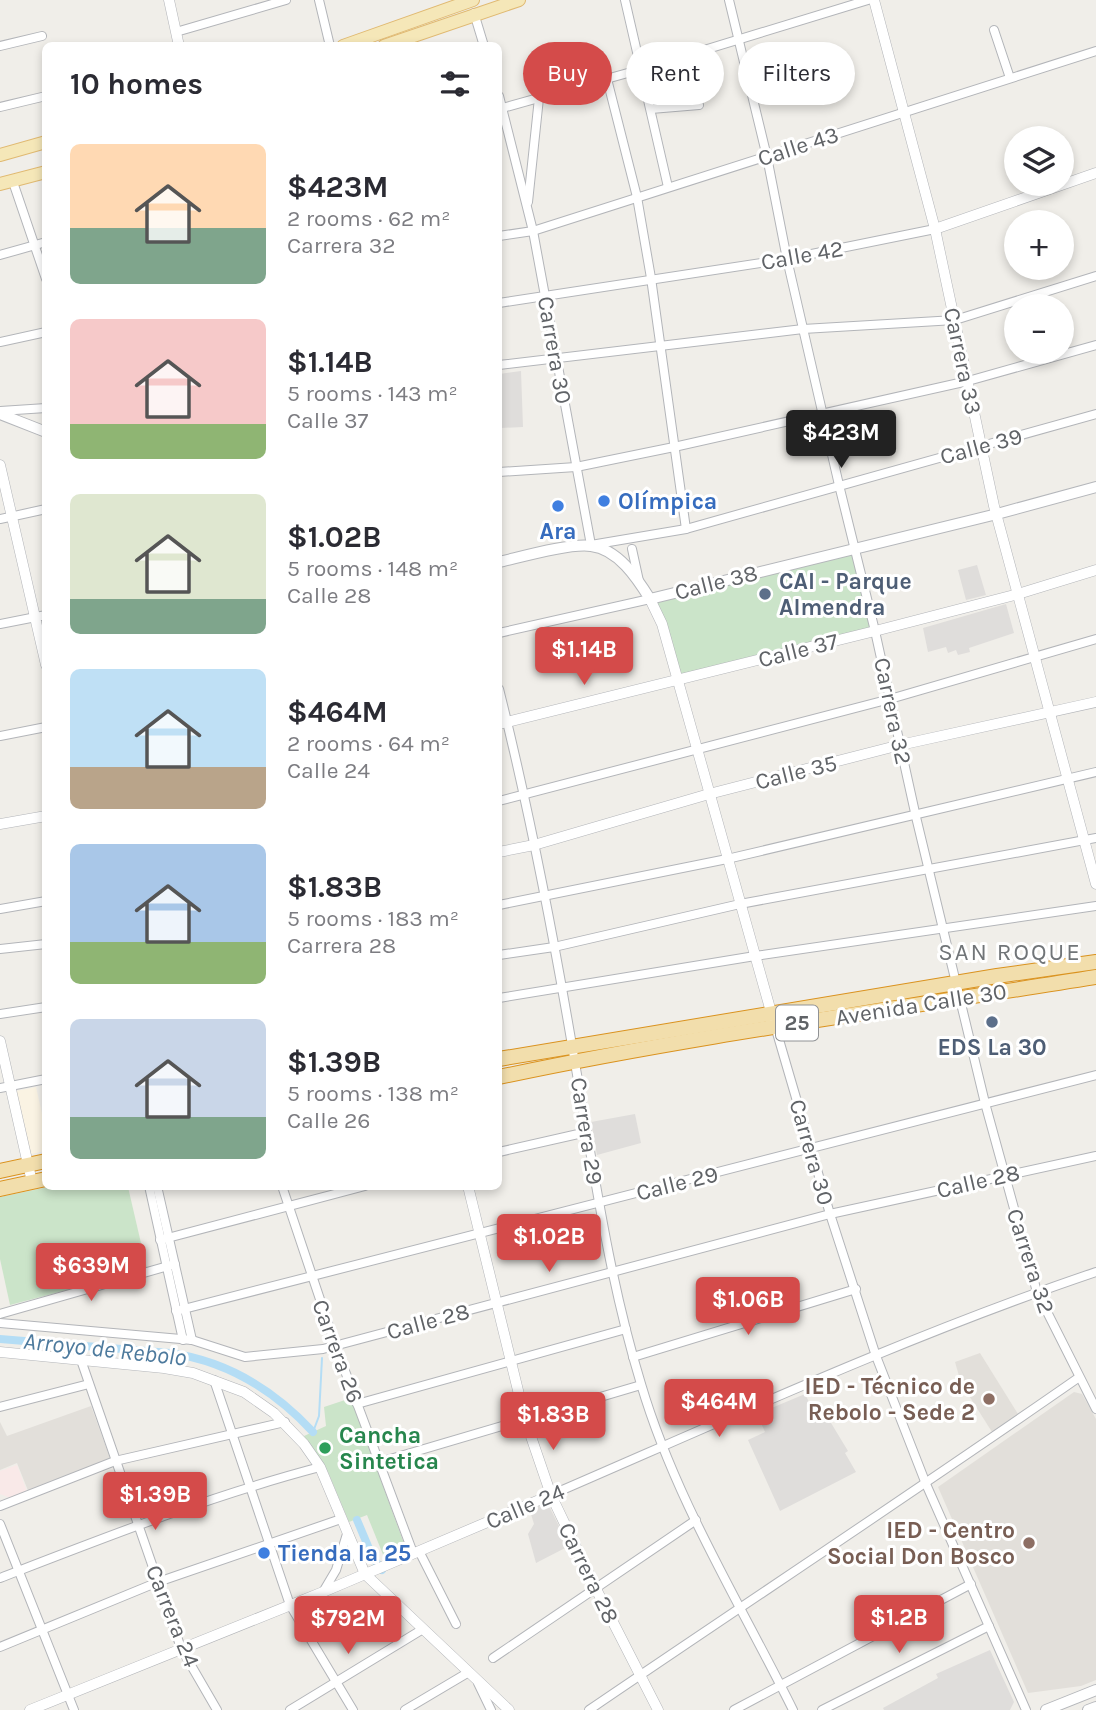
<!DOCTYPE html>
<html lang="en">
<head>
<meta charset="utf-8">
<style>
	:root { --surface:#fff; --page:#f7f7f7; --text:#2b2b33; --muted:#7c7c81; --accent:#d44b4a }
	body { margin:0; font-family:Karla,sans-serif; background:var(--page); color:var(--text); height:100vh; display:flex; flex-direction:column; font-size:26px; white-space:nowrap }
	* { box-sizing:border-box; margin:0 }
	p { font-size:23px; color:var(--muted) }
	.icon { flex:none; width:38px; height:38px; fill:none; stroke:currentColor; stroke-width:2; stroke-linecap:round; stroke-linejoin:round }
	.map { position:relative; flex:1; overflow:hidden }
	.drawer { position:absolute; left:42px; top:42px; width:460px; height:1148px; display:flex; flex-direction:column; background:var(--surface); border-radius:10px; box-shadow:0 4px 10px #0003 }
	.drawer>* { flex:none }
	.hud { position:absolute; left:523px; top:42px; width:467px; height:63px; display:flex; gap:14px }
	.buttons { position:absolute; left:1004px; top:126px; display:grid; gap:14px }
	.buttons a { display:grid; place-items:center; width:70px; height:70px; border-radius:50%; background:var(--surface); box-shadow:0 4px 10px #0003; font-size:35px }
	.price { position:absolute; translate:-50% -60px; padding:0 16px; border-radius:7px; background:var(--accent); color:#fff; font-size:23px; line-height:46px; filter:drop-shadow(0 2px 4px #0008) }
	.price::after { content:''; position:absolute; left:50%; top:42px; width:21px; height:16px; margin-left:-10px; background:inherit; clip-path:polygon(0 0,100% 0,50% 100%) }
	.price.on { background:#222; color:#fff }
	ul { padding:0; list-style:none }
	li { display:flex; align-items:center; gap:21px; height:175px; padding:0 28px }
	li span { display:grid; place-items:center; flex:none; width:196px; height:140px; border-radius:10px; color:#555 }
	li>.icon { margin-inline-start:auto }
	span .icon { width:84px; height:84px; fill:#fffc; stroke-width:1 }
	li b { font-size:30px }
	h2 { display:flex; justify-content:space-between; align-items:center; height:84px; padding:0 28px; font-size:30px }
	.tag { padding:0 24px; border-radius:32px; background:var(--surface); box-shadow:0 4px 10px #0003; font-size:24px; line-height:63px }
	.tag.on { background:var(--accent); color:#fff }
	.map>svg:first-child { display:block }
</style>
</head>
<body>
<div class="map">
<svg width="1096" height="1710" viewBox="0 0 1096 1710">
	<rect width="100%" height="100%" fill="#f0eee9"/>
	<polygon fill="#faf3e3" points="36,1087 45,1127 45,1151 31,1154 16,1091"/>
	<g fill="#dfdddb">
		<polygon points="521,371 523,427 500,428 499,374"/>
		<polygon points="977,565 986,595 966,600 958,570"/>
		<polygon points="1006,604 1014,633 969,648 970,652 958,655 956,650 948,653 946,647 928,652 923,628"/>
		<polygon points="635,1114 641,1143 597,1155 591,1122"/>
		<polygon points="805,1394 819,1422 828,1418 848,1451 845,1453 856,1472 780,1511 748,1440 765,1432 757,1414"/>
		<polygon points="547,1502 569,1546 536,1563 528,1534 534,1524 530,1511"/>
		<polygon points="990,1650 1014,1702 1010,1710 884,1710 883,1708 938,1678 936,1674"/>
	</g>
	<g fill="#e2dfda">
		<polygon points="980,1353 1018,1414 992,1432 961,1383 955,1362"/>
		<polygon points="1074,1392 1082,1394 1096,1419 1096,1680 1081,1686 1028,1693 938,1487"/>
		<polygon points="91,1406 111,1461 29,1493 17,1463 0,1470 0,1422 7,1436"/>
	</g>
	<polygon fill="#f9e9e8" points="17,1465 28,1494 13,1499 0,1494 0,1471"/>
	<g fill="#cbe4c9">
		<polygon points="855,548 875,631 677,680 650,599"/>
		<polygon points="48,1187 128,1187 147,1269 10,1305 0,1259 0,1197"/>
		<polygon points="351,1398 406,1549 384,1557 367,1515 349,1522 328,1472 304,1436 326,1426 324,1407"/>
	</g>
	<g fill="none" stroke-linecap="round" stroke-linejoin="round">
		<polyline stroke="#b4ddf5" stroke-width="2" points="313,1432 319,1416 322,1358"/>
		<g stroke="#b4ddf5" stroke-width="8">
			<path d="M0 1339 170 1353C227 1361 274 1390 313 1432"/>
			<polyline points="357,1520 373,1558 382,1570"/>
		</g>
		<defs>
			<g id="minor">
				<polyline points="319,0 330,46"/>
				<polyline points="625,0 668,187"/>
				<polyline points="729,0 767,157 787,259 839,485 875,631 916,817 985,1103 1037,1292 1096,1409"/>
				<polyline points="474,13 484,46"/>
				<polyline points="994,30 1010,78"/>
				<polyline points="176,32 286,0"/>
				<polyline points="0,46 42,36"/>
				<polyline points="607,79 637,197 651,278 686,529"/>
				<polyline points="499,96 533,231 591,545 686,529 1096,414"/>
				<polyline points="0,107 46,96"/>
				<polyline points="499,109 642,69 868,0"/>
				<polyline points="651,109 699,105"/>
				<polyline points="13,182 46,279"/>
				<polyline points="528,202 539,98"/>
				<polyline points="499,236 533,231 1096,51"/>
				<polyline points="0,255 46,242"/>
				<polyline points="499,303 787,259 935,229"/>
				<polyline points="0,342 46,332"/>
				<polyline points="499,365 803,329 955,320 1096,276"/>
				<polyline points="0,411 46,408"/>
				<polyline points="499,472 576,467 674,447 968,381 1096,345"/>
				<polyline points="0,519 46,509"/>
				<polyline points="632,549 639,581"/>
				<polyline points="0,624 46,615"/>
				<polyline points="499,633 650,599"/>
				<path d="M499 689C530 813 554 938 575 1063 594 1171 609 1279 641 1384 675 1499 740 1603 793 1710"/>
				<polyline points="0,736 46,727"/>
				<polyline points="499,801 890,699 1096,639"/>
				<polyline points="499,905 727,859 1096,772"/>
				<polyline points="0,909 46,901"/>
				<polyline points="0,949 46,944"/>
				<polyline points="499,955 554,947 740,904 1096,838"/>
				<polyline points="499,998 755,956 1096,906"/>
				<polyline points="0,1014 46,1007"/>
				<polyline points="775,1026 830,1214 876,1356 926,1484 1026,1710"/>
				<polyline points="0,1088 46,1079"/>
				<polyline points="499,1152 587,1132"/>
				<polyline points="149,1186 183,1340"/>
				<polyline points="157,1186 192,1340"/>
				<polyline points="282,1186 336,1347 413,1553"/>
				<polyline points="160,1240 365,1186"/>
				<polyline points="176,1311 1096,1075"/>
				<polyline points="0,1314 175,1264"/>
				<polyline points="0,1323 192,1340 245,1357 323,1349 830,1214 1096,1156"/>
				<polyline points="633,1357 856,1289"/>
				<polyline points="81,1360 181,1648 217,1710"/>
				<polyline points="214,1380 290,1605 353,1710"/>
				<polyline points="357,1404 626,1329"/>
				<polyline points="0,1407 89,1384"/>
				<polyline points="380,1462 641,1385"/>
				<path d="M551 1495C729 1418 912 1334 1096 1272"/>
				<polyline points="0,1506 115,1461 285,1422"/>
				<polyline points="0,1524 74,1710"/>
				<polyline points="419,1551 456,1624"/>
				<path d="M0 1578C106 1537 210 1496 320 1467"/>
				<polyline points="323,1592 336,1570 347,1534"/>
				<polyline points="0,1647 158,1582 341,1519"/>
				<polyline points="493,1658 696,1520"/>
				<polyline points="478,1683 491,1710"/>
				<polyline points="290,1710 423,1629"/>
				<polyline points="405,1710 469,1672"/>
				<path d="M589 1710C752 1599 916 1491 1078 1378"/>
				<polyline points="734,1710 971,1584"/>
				<polyline points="822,1710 989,1626"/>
			</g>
			<g id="tertiary">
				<polyline points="169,0 179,46"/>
				<polyline points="874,0 935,229 994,506 1096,884"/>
				<polyline points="935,229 1096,173"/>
				<polyline points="0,465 46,665"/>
				<polyline points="650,599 662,624 773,1019"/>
				<polyline points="499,724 875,631 1018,594 1096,570"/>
				<polyline points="0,824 46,816"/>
				<polyline points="499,852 534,845 709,794 900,745 1096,702"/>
				<polyline points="0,1041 32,1182"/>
				<polyline points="468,1186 525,1419 551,1495 595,1587 658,1710"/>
				<polyline points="0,1352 164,1368 193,1373 244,1392 274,1413 304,1444 320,1467 365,1574 509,1710"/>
				<polyline points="30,1710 323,1592 551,1495"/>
			</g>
			<g id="secondary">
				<polyline points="0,414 46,432"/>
				<path d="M499 562C521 557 570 543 591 546 618 549 637 578 650 599L997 514 1096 487"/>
				<polyline points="1046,1710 1096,1690"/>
				<polyline points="1088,1710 1096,1707"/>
			</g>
			<g id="primary">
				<polyline points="343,46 473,0"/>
				<polyline points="384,46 519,0"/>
				<polyline points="0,155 46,142"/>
				<polyline points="0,184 46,172"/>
			</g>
			<g id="trunk">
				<polyline points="499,1059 997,976 1096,962"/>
				<path d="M499 1077C696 1035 897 1009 1096 977"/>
				<polyline points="0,1171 46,1161"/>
				<polyline points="0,1189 46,1179"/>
			</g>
		</defs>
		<use href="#minor" stroke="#b3b5b9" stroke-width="10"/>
		<use href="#tertiary" stroke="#b3b5b9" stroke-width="11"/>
		<use href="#secondary" stroke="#b5b7bb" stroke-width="12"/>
		<use href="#primary" stroke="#e0b971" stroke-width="14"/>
		<use href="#trunk" stroke="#da921e" stroke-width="16"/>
		<use href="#minor" stroke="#fff" stroke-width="8"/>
		<use href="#tertiary" stroke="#fff" stroke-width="10"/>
		<use href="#secondary" stroke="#fff" stroke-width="10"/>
		<use href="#primary" stroke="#f5e7b8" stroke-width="12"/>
		<use href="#trunk" stroke="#f2deac" stroke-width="14"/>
	</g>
	<g fill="#3f7fe0" stroke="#fff" stroke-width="2.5">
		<circle cx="604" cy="501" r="7"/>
		<circle cx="558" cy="506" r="7"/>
		<circle cx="264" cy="1553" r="7"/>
	</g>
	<g fill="#5c6f8a" stroke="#fff" stroke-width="2.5">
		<circle cx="765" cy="594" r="7"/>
		<circle cx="992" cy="1022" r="7"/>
	</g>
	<g fill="#8d6e63" stroke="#fff" stroke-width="2.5">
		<circle cx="989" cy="1399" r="7"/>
		<circle cx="1029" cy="1543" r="7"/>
	</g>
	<circle fill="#2e9e5b" stroke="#fff" stroke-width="2.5" cx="325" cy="1448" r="7"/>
	<g text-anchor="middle" stroke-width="6" stroke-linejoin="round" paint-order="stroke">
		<rect fill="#fff" stroke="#909295" stroke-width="2" x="776" y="1005.5" width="42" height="35" rx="5"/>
		<g font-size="21" font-weight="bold" fill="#606367">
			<text x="797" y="1030">25</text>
		</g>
		<g font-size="23" fill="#606367" stroke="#fff">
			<text transform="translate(798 146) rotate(-18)" y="8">Calle 43</text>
			<text transform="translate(802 255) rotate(-10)" y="8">Calle 42</text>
			<text transform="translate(555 350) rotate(80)" y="8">Carrera 30</text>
			<text transform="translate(963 361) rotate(78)" y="8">Carrera 33</text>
			<text transform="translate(981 446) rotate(-15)" y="8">Calle 39</text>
			<text transform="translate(716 582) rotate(-14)" y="8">Calle 38</text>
			<text transform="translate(798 650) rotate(-14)" y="8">Calle 37</text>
			<text transform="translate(893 711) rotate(78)" y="8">Carrera 32</text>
			<text transform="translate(796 772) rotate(-14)" y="8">Calle 35</text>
			<text transform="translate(921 1004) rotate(-9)" y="8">Avenida Calle 30</text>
			<text transform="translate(587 1131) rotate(81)" y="8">Carrera 29</text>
			<text transform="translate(812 1152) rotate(74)" y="8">Carrera 30</text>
			<text transform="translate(978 1181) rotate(-13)" y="8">Calle 28</text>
			<text transform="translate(677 1183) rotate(-14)" y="8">Calle 29</text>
			<text transform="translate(1031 1261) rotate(72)" y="8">Carrera 32</text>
			<text transform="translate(428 1321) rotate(-15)" y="8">Calle 28</text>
			<text transform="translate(338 1351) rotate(70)" y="8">Carrera 26</text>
			<text transform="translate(525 1506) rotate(-23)" y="8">Calle 24</text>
			<text transform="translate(589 1573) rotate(64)" y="8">Carrera 28</text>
			<text transform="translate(173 1616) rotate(68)" y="8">Carrera 24</text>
		</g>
		<g font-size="23" font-weight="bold" fill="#366cbe" stroke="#fff" text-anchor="start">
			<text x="618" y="509">Olímpica</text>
			<text x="558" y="539" text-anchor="middle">Ara</text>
			<text x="278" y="1561">Tienda la 25</text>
		</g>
		<g font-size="23" font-weight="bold" fill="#4e5e75" stroke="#fff" text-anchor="start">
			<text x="779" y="589">CAI - Parque<tspan x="779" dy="26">Almendra</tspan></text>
			<text x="992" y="1055" text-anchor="middle">EDS La 30</text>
		</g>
		<g font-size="23" font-weight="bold" fill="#785e54" stroke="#fff" text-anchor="end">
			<text x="975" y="1394">IED - Técnico de<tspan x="975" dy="26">Rebolo - Sede 2</tspan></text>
			<text x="1015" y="1538">IED - Centro<tspan x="1015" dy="26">Social Don Bosco</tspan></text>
		</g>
		<g font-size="23" font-weight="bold" fill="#27864d" stroke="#fff" text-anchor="start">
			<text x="339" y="1443">Cancha<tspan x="339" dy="26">Sintetica</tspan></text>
		</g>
		<g font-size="24" letter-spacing="2" fill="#717578" stroke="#fff">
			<text x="1010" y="960">SAN ROQUE</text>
		</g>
		<g font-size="24" font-style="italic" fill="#4d7a9d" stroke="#fff">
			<text transform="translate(105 1349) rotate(6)" y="8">Arroyo de Rebolo</text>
		</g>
	</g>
</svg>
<div class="buttons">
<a><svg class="icon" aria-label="layers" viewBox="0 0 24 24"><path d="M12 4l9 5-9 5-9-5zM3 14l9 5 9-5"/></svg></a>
<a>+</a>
<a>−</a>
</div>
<b class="price on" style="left:841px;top:470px">$423M</b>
<b class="price" style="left:584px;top:687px">$1.14B</b>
<b class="price" style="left:549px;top:1274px">$1.02B</b>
<b class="price" style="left:91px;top:1303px">$639M</b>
<b class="price" style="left:748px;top:1337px">$1.06B</b>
<b class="price" style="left:719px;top:1439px">$464M</b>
<b class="price" style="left:553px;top:1452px">$1.83B</b>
<b class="price" style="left:155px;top:1532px">$1.39B</b>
<b class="price" style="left:899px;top:1655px">$1.2B</b>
<b class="price" style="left:348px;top:1656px">$792M</b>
<div class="hud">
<a class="tag on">Buy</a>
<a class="tag">Rent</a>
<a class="tag">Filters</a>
</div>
<section class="drawer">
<h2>10 homes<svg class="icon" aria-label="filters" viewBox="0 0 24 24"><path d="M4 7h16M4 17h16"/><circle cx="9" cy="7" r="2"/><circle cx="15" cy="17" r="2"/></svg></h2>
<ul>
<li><span style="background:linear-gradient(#ffd9b3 60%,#7fa58c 0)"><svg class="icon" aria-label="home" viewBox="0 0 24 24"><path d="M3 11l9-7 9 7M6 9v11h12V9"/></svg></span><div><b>$423M</b><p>2 rooms · 62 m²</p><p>Carrera 32</p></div></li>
<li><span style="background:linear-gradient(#f6c9c9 75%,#8fb573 0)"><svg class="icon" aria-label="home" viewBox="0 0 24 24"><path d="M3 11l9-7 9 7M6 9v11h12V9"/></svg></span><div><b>$1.14B</b><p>5 rooms · 143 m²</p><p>Calle 37</p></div></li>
<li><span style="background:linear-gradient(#dfe7d0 75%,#7fa58c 0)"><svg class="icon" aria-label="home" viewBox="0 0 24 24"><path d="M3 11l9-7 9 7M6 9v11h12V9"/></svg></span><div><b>$1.02B</b><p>5 rooms · 148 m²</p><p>Calle 28</p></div></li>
<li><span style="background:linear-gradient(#bfe0f5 70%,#b9a48a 0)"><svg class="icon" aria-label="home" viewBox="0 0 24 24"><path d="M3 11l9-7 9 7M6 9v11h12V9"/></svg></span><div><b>$464M</b><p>2 rooms · 64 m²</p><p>Calle 24</p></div></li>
<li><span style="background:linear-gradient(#a9c7e8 70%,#8fb573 0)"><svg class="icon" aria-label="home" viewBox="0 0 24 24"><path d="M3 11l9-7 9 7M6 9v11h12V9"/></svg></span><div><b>$1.83B</b><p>5 rooms · 183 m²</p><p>Carrera 28</p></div></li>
<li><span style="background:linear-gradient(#c9d6e8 70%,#7fa58c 0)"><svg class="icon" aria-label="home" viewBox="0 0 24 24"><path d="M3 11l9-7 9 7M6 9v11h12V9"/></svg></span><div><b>$1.39B</b><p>5 rooms · 138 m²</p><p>Calle 26</p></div></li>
</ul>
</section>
</div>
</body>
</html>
